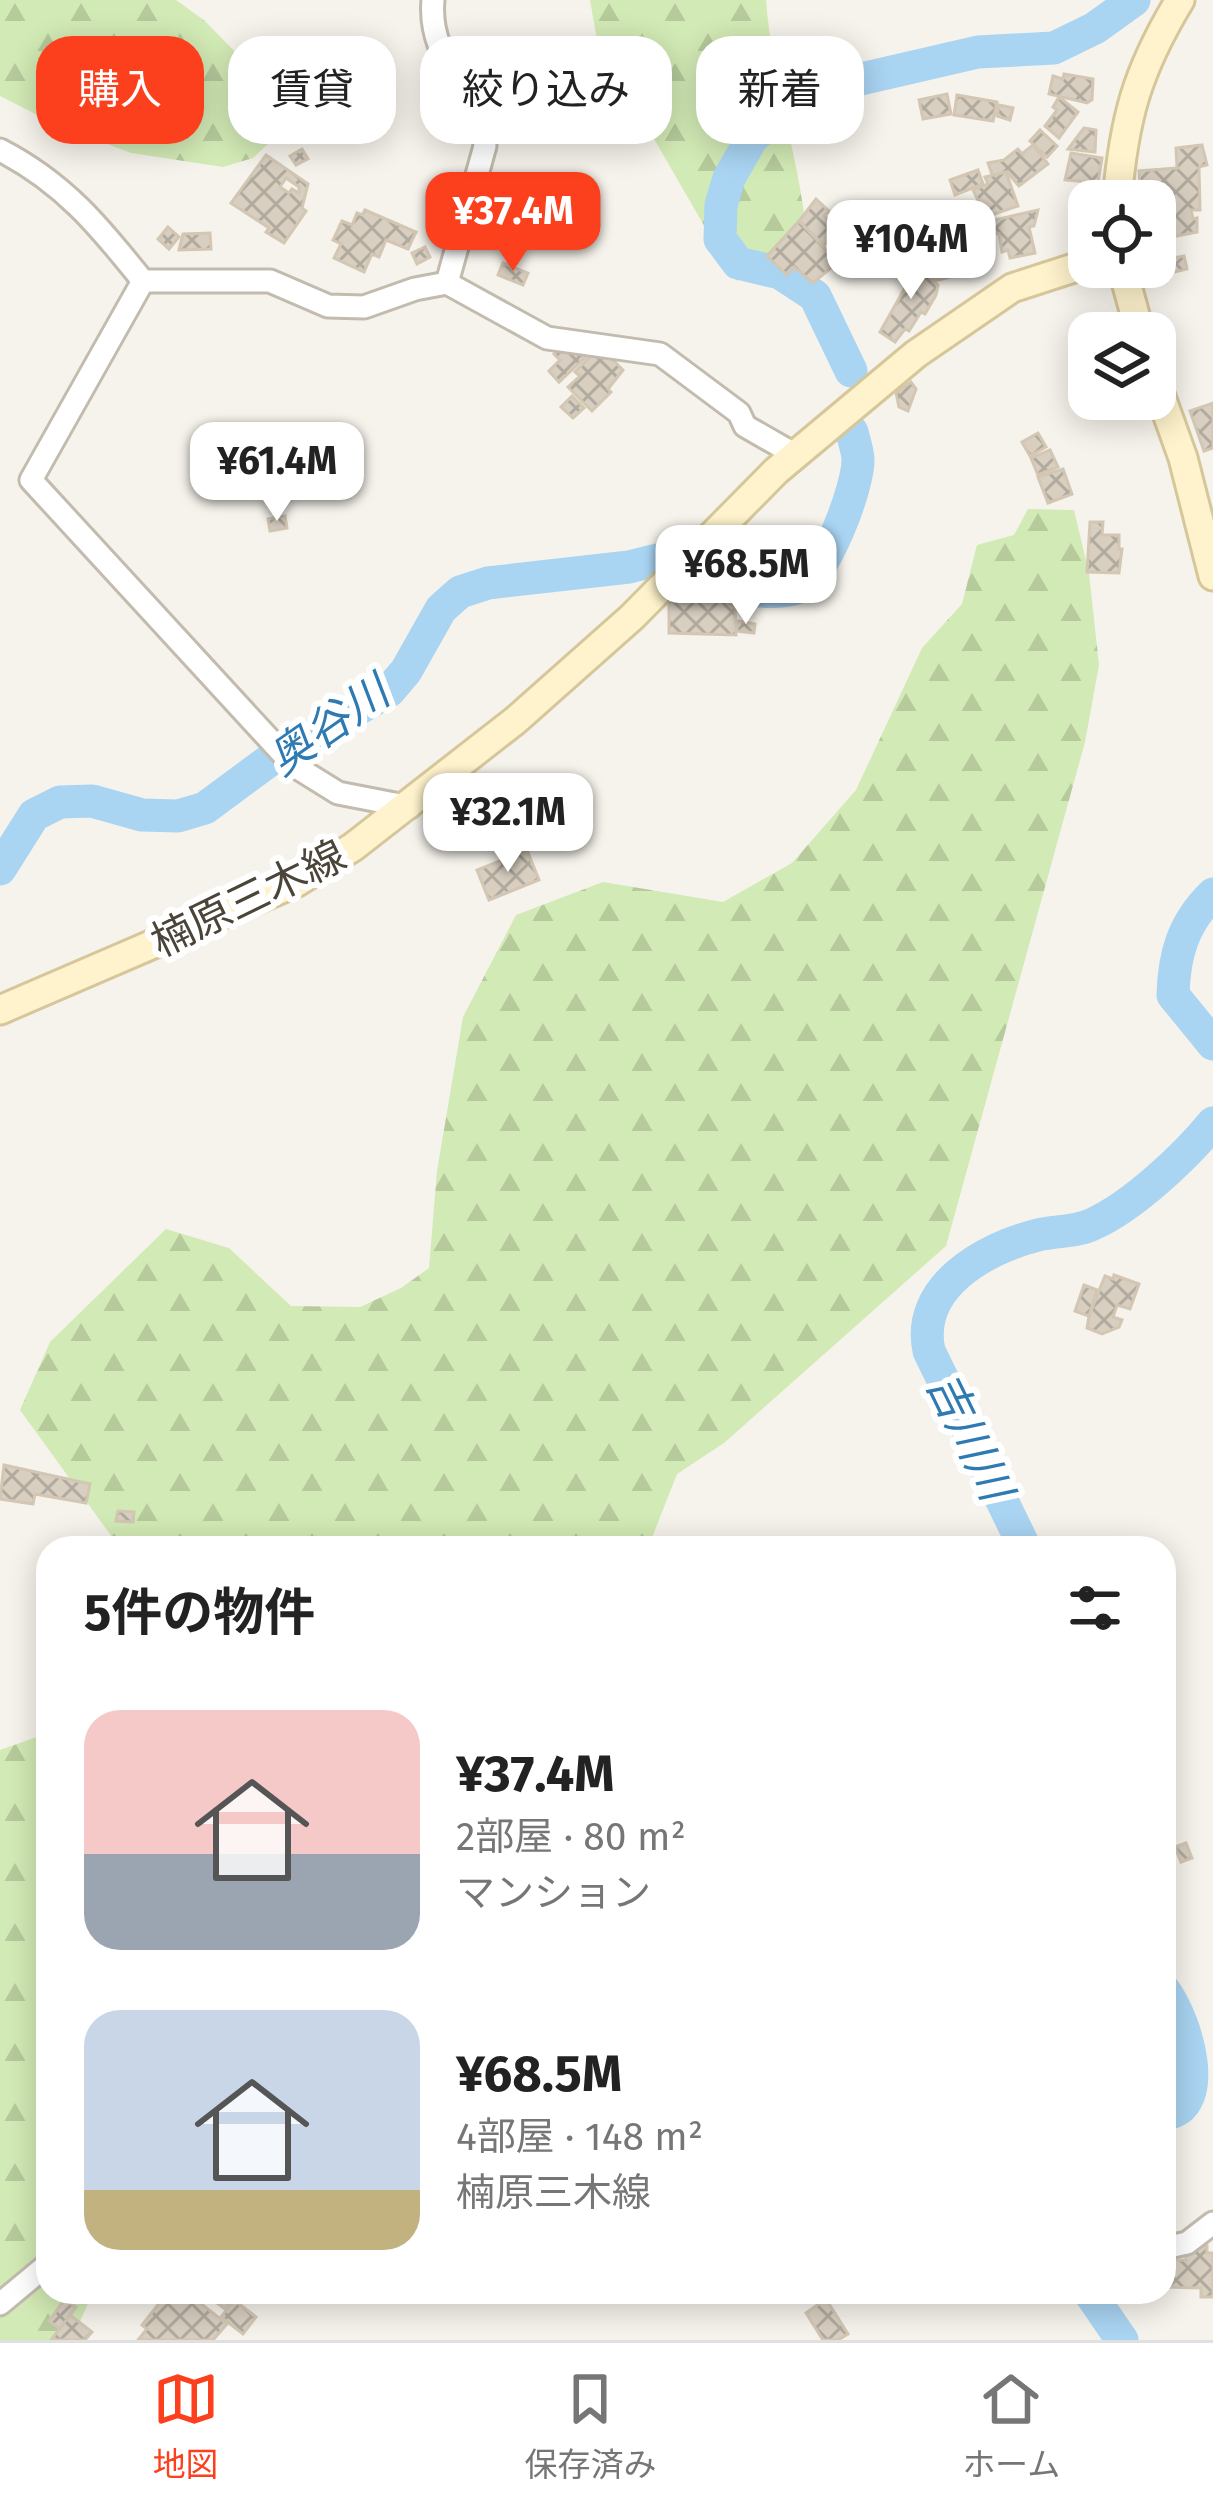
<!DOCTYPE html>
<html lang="ja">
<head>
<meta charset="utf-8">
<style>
	:root { --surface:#fff; --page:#f6f6f6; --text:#222; --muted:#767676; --line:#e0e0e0; --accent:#fc3f1d }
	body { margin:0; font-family:"Fira Sans","Noto Sans JP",sans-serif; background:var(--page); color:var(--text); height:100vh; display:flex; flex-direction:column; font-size:45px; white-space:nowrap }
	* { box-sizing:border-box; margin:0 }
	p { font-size:39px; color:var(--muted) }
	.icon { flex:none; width:66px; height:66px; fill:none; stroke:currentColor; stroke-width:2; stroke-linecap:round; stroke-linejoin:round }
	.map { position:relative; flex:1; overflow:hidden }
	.sheet { position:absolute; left:36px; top:1536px; width:1140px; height:768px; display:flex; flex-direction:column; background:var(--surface); border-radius:36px; box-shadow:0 6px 30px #0003 }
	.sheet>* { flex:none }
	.hud { position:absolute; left:36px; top:36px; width:1143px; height:108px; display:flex; gap:24px }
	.buttons { position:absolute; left:1068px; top:180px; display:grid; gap:24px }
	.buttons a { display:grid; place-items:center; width:108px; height:108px; border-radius:24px; background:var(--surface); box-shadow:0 6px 30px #0003; font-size:60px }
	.price { position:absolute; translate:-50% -102px; padding:0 27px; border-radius:24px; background:#fff; color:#222; font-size:39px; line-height:78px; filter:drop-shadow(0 3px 6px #0008) }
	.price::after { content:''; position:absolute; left:50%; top:72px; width:36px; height:27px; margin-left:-18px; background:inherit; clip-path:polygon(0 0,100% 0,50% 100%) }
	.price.current { background:var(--accent); color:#fff }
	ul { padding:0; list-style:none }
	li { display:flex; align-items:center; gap:36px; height:300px; padding:0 48px }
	li span { display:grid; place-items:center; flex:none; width:336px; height:240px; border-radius:36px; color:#555 }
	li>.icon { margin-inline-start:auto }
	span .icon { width:144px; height:144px; fill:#fffc; stroke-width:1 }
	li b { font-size:51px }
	h2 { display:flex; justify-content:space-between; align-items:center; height:144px; padding:0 48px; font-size:51px }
	.pill { padding:0 42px; border-radius:36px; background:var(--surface); box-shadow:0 6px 30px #0003; font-size:42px; line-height:108px }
	.pill.current { background:var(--accent); color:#fff }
	.menu { display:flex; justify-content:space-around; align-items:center; height:168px; border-top:3px solid var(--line); background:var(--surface); font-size:33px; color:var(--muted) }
	.menu a { display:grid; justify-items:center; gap:6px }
	.menu .current { color:var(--accent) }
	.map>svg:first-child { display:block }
</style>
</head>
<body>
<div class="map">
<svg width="1213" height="2340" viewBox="0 0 1213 2340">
	<defs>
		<pattern id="forest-firs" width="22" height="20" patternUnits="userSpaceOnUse" patternTransform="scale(3)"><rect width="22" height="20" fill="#d2eab5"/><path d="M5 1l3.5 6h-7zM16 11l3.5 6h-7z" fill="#b6ca9c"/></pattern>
		<pattern id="building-cross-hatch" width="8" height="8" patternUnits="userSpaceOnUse" patternTransform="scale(3)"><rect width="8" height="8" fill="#d8cfc1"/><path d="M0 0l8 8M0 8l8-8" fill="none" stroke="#b1aa9e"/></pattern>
	</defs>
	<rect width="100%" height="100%" fill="#f6f3ec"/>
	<g fill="url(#forest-firs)">
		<polygon points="0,0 176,0 205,21 243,60 275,108 271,141 253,158 223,167 131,153 57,125 0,96"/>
		<path d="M590 0H766C772 81 799 156 807 237L736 281 597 40Z"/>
		<polygon points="1028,509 1074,510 1089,573 1099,665 1085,742 946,1246 724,1443 677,1474 648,1548 120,1548 20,1410 50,1342 166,1229 229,1248 291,1306 360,1307 401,1288 429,1268 437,1171 463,1017 516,915 603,882 723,902 792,863 856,790 922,648 962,604 977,545 1014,535"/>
		<polygon points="48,1733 48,2292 93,2292 72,2340 0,2340 0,1750"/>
	</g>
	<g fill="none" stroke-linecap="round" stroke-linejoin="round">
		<g stroke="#a9d4f2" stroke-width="33">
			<polyline points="851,371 815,296 780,273 738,263 720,239 721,205 729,178 752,138 795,101 848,82 978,52 1054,48 1095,28 1134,0"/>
			<path d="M697 575C728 585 768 599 799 587 825 576 858 488 858 460 858 452 854 441 852 432"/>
			<polyline points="0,869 34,815 60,802 92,801 142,815 178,816 205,808 270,760 389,691 406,671 441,609 460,592 488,583 629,567 657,560"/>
			<path d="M1213 894C1183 923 1174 955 1173 995L1213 1044"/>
			<path d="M1025 1548 929 1351C915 1287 985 1248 1038 1235 1055 1231 1077 1232 1093 1224 1133 1206 1185 1157 1213 1123"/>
			<path d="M1164 1990C1187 2021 1213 2109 1164 2114"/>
			<polyline points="1089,2292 1122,2340"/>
		</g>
	</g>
	<g fill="url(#building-cross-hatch)" stroke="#d3c7b4" stroke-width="3" fill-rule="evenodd">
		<polygon points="1064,74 1093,79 1092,100 1087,103 1049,94 1053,76 1063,79"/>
		<polygon points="947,94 951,114 923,119 919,100"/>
		<polygon points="957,95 997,102 993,121 954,115"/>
		<polygon points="1059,97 1078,112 1059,138 1045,126 1057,110 1053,107"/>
		<polygon points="999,105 1013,108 1010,120 997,116"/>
		<polygon points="1084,128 1096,130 1095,152 1068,149"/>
		<polygon points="1040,130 1057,146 1047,157 1030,141"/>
		<polygon points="1033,145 1048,164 1019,186 1007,172 993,177 988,163 1004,160 1018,149 1022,154"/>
		<polygon points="1202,145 1207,165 1199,167 1200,210 1191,210 1193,219 1197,218 1197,232 1167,238 1163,222 1172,220 1170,212 1164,212 1165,219 1155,220 1155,201 1141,201 1139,171 1177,168 1176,148"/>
		<polygon points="302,149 308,159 296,165 290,156"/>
		<polygon points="1071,153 1102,158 1098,183 1065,180"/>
		<path d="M266 155 308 184 302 208 306 211 284 243 266 232 269 228 231 203ZM286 178 299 187V193L292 189 289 193 280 187Z"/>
		<polygon points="978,170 983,184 955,195 950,180"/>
		<polygon points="1006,172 1018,206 986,217 973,190 988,184 985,177"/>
		<polygon points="816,199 829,211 824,216 838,229 824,245 799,221"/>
		<polygon points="365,210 416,232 408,249 386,240 379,257 372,254 364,272 334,258 341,244 333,240 342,221 352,225 357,213 362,215"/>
		<polygon points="1038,210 1034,226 1029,227 1035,253 1010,258 1008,250 1002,252 999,234 993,232 990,221"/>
		<polygon points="799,221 838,262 813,283 794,267 787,275 767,256"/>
		<polygon points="168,227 179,237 169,249 158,239"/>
		<polygon points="853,231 863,240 850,253 841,245"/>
		<polygon points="210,233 211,249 179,250 183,234"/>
		<polygon points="873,233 887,246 866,269 852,257"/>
		<polygon points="425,247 430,257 417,264 412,253"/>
		<polygon points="942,247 950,277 935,281 928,251"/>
		<polygon points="924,254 932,280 938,285 936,295 925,314 921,312 909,331 905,329 895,342 880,332"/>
		<polygon points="1184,256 1187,269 1175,272 1173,258"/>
		<polygon points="503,263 528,273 523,285 498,275"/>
		<polygon points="573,336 590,353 559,382 549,371 560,360 554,354"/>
		<polygon points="600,347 623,370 608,389 611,392 592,411 568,387 580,376 575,372"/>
		<polygon points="911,382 916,389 908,411 899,407 896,393"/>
		<polygon points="572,396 584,408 573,418 561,407"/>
		<polygon points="1213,403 1213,448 1204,451 1190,411"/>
		<polygon points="1038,433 1046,447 1030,456 1022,442"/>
		<polygon points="1050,450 1058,467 1038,475 1031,458"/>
		<polygon points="1063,469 1072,494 1048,503 1038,477"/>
		<polygon points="285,516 287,528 270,531 268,519"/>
		<polygon points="1090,522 1103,522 1102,535 1119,535 1119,549 1122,549 1119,573 1087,572"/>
		<polygon points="669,600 723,600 735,607 736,635 669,633"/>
		<polygon points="738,621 755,624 754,633 736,631"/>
		<polygon points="527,850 539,880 489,900 477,870"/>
		<polygon points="1114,1275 1139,1284 1130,1309 1117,1305 1113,1317 1122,1320 1119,1327 1102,1334 1087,1328 1089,1316 1105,1276 1113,1279"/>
		<polygon points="1084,1285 1097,1290 1089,1316 1075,1311"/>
		<polygon points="4,1465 90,1484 86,1503 35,1494 33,1504 0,1499"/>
		<polygon points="118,1511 134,1512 133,1522 116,1521"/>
		<polygon points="1186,1843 1192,1858 1181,1862 1175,1847"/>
		<polygon points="1195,2246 1207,2246 1207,2253 1213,2253 1213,2297 1201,2297 1201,2288 1165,2287 1165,2260 1186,2260 1186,2250 1195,2250"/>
		<polygon points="168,2292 186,2292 227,2324 213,2340 138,2340 147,2329 142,2325"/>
		<polygon points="215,2292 227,2292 234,2298 225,2309 210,2298"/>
		<polygon points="65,2299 76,2307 60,2329 49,2321"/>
		<polygon points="826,2299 848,2334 838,2340 823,2340 806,2313"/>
		<polygon points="234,2300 256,2317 243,2334 221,2317"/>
		<polygon points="70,2315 92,2332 85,2340 51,2340"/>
	</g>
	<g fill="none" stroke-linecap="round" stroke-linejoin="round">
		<defs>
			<g id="minor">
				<path d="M433 0C427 62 480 93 485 146L447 283"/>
				<path d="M0 150C64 183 99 226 143 281"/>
				<polyline points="143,281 31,480 293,765 338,793 410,807"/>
				<polyline points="143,281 270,281 328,306 364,307 415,289 447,283 547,338 660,354 739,413 745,426 794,454"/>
				<polyline points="1164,2248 1187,2243 1213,2223"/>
				<polyline points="0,2304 48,2264"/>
			</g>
			<g id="secondary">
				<path d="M1117 201C1124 118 1137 71 1180 0"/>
				<polyline points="1122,267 1140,333"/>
				<polyline points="1155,380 1183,458 1213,576"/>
				<polyline points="0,1010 297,882 353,847 516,720 632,617 776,471 916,354 1012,288 1089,263"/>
			</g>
		</defs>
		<use href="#minor" stroke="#c2bbae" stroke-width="27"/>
		<use href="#secondary" stroke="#d6c79b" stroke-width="33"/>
		<use href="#minor" stroke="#fff" stroke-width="21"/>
		<use href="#secondary" stroke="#fff3cd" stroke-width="27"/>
	</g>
	<g text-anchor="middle" stroke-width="12" stroke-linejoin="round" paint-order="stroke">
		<g font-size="42" fill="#4b4439" stroke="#fff">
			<text transform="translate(248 898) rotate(-26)" y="15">楠原三木線</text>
		</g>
		<g font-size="45" font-style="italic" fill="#2e7ab2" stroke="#fff">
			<text transform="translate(328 725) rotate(-35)" y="16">奥谷川</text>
			<text transform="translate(970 1436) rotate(64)" y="16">吉川川</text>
		</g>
	</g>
</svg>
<div class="buttons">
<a><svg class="icon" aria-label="locate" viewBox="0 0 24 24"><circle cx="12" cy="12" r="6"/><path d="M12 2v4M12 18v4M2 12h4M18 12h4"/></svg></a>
<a><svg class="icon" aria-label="layers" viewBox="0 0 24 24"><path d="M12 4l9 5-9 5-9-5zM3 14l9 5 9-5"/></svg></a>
</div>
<b class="price current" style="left:513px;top:274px">¥37.4M</b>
<b class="price" style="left:911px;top:302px">¥104M</b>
<b class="price" style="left:277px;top:524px">¥61.4M</b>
<b class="price" style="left:746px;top:627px">¥68.5M</b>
<b class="price" style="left:508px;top:875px">¥32.1M</b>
<div class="hud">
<a class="pill current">購入</a>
<a class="pill">賃貸</a>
<a class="pill">絞り込み</a>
<a class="pill">新着</a>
</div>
<section class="sheet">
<h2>5件の物件<svg class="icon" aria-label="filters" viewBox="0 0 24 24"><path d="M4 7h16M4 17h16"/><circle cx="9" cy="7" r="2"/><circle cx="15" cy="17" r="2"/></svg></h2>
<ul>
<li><span style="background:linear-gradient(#f6c9c9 60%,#9aa5b1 0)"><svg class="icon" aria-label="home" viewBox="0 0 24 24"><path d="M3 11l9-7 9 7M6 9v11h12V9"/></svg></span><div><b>¥37.4M</b><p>2部屋 · 80 m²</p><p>マンション</p></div></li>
<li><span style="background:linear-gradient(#c9d6e8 75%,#c2b280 0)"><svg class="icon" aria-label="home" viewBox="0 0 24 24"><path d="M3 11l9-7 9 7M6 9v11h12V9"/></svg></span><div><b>¥68.5M</b><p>4部屋 · 148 m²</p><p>楠原三木線</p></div></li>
</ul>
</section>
</div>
<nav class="menu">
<a class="current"><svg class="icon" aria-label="map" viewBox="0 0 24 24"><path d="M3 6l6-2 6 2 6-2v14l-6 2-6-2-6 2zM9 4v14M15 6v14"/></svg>地図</a>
<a><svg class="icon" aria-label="saved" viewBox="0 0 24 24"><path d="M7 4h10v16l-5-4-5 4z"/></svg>保存済み</a>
<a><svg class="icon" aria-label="home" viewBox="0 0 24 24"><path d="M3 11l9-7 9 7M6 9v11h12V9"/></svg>ホーム</a>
</nav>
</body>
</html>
